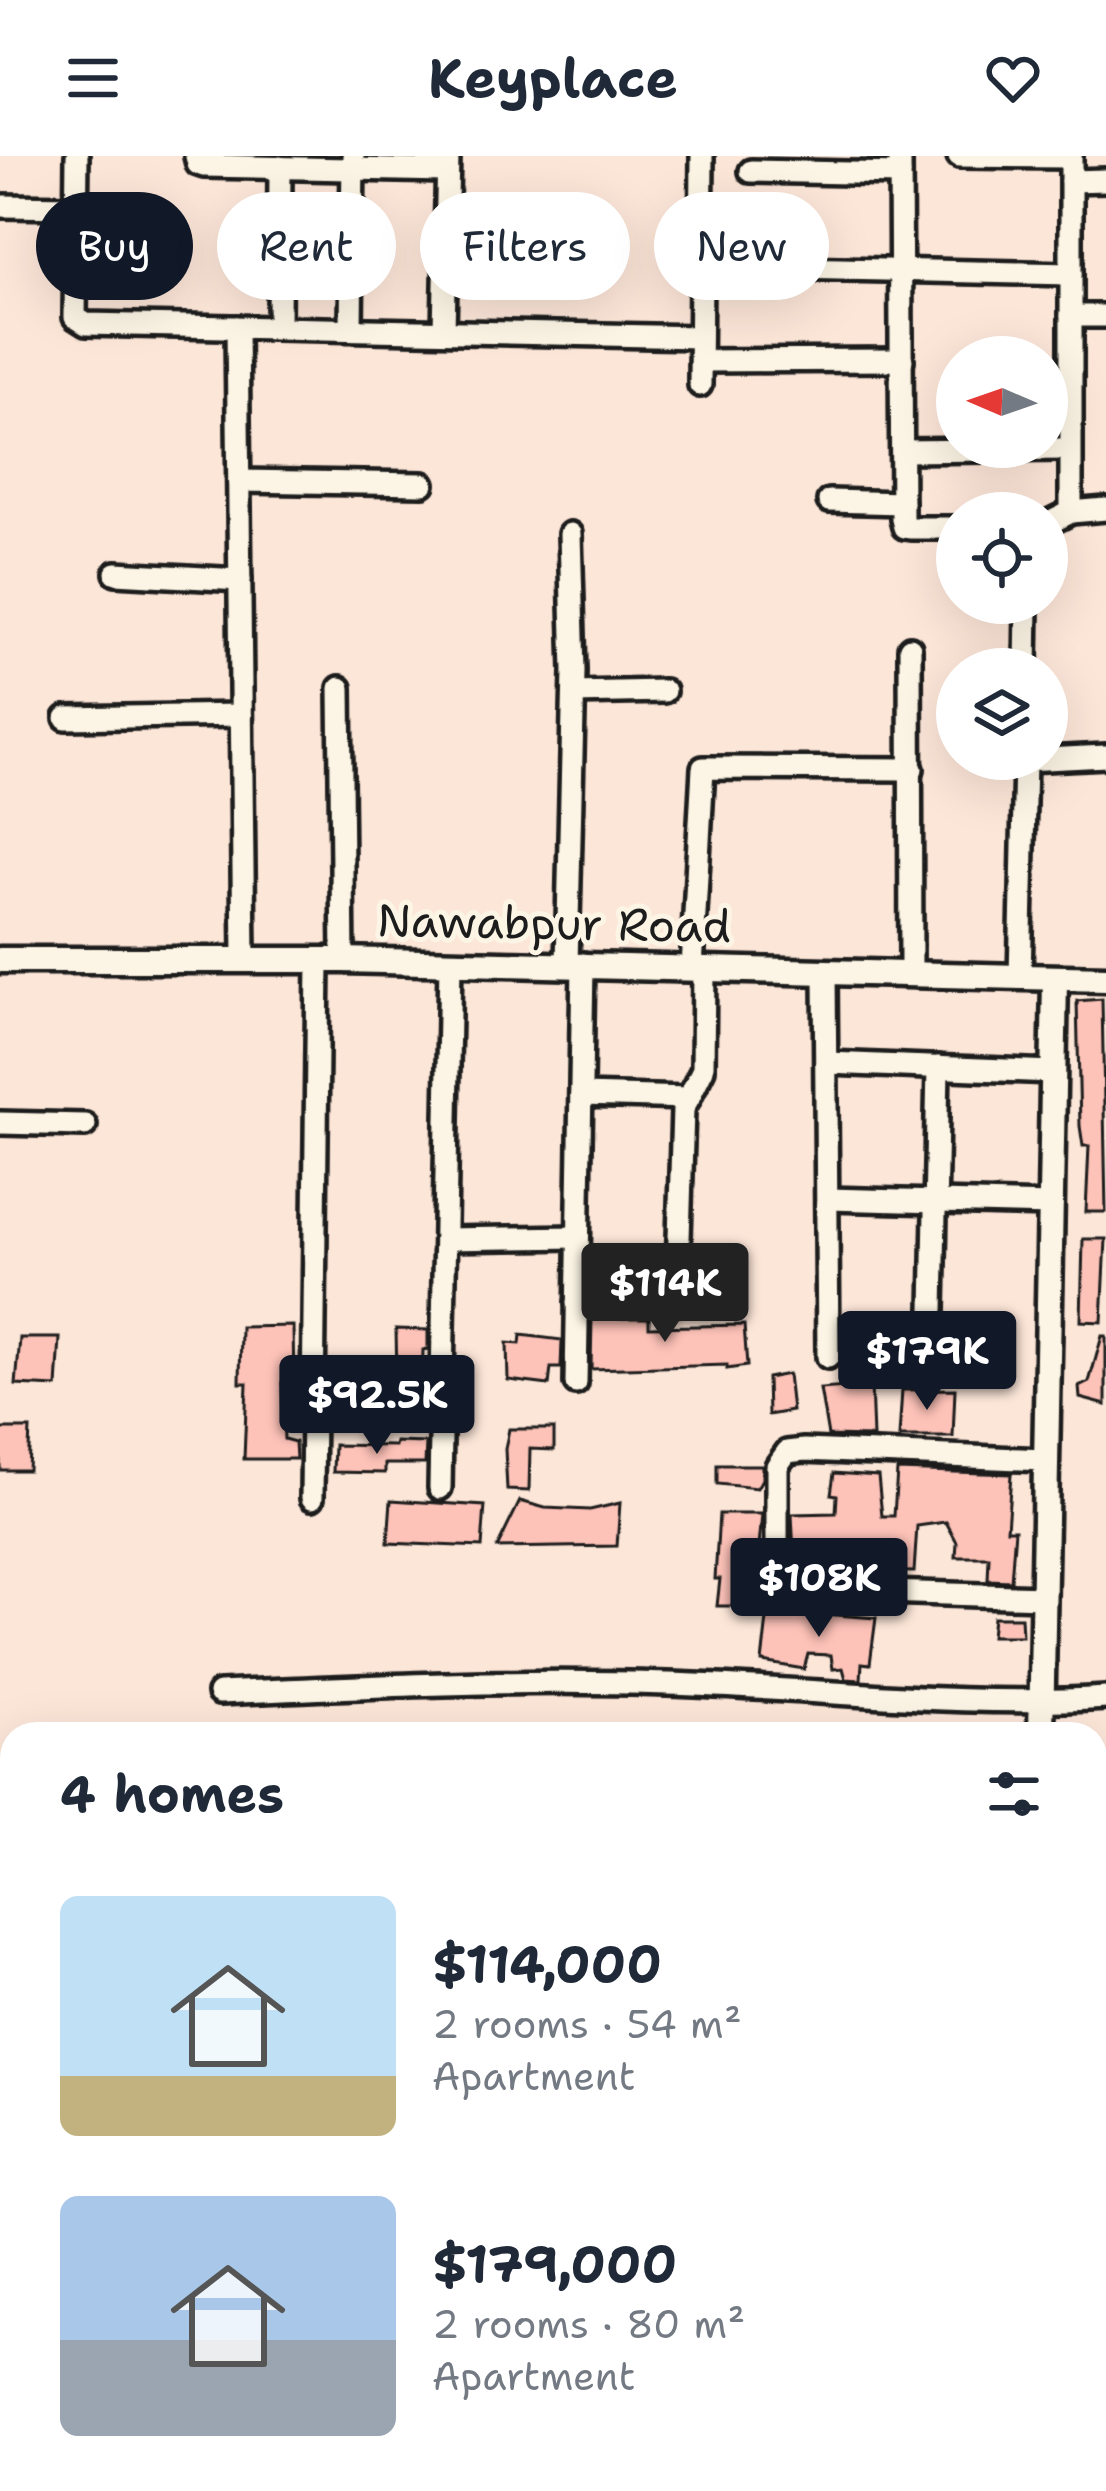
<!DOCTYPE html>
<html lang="en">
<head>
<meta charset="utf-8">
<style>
	:root { --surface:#fff; --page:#f6f6f7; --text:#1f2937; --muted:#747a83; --accent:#111827 }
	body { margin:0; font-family:"Shantell Sans",sans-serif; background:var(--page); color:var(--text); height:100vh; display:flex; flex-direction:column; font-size:45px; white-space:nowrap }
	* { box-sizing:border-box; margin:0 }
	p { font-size:39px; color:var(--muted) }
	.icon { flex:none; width:66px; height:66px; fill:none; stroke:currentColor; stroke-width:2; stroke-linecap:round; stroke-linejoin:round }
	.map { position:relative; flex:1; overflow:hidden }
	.drawer { position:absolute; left:0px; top:1566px; width:1107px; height:771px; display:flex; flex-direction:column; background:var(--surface); border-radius:36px 36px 0 0; box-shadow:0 12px 48px #0002 }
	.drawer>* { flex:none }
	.banner { position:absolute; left:36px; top:36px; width:1035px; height:108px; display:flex; gap:24px }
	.needle { width:78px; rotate:272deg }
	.tools { position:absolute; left:936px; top:180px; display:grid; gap:24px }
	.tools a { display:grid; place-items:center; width:132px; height:132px; border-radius:50%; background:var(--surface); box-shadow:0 12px 48px #0002; font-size:60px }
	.price { position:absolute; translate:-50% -102px; padding:0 27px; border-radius:12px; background:var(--accent); color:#fff; font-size:39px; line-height:78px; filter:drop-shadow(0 3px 6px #0008) }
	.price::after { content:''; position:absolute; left:50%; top:72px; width:36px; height:27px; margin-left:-18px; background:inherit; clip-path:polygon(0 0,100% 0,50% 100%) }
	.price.selected { background:#222; color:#fff }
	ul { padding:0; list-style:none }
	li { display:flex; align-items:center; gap:36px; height:300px; padding:0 60px }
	li span { display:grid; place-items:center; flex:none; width:336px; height:240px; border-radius:18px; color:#555 }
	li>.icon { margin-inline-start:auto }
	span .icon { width:144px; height:144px; fill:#fffc; stroke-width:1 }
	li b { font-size:51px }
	h2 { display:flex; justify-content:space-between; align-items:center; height:144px; padding:0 60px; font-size:51px }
	.chip { padding:0 42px; border-radius:54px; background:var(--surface); box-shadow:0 12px 48px #0002; font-size:42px; line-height:108px }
	.chip.selected { background:var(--accent); color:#fff }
	header { display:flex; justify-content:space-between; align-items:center; height:156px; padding:0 60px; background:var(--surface); font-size:54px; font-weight:700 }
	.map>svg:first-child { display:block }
</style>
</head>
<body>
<header><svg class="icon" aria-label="menu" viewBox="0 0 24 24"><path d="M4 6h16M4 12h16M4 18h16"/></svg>Keyplace<svg class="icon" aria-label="heart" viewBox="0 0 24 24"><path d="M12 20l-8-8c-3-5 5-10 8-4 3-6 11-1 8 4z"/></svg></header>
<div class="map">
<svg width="1106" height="2335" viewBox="0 0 1106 2335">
	<rect width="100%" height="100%" fill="#fce6d8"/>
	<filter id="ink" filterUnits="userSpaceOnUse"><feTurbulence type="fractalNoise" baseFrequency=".00833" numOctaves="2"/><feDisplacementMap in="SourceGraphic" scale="24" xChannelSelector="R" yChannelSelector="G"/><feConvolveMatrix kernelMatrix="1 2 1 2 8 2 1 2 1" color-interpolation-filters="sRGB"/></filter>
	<g filter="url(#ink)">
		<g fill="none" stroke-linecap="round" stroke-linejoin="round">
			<polyline stroke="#5d8697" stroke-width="6" points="0,2031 12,2030"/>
		</g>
		<g fill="#fdc2b8" stroke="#1c1c1c" stroke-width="3">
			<polygon points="1102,843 1106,1056 1086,1056 1089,990 1083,990 1080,970 1077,845"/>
			<polygon points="1083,1083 1106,1083 1102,1166 1081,1165"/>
			<polygon points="592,1162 649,1162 649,1171 744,1169 747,1210 727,1213 727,1209 591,1213"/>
			<polygon points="293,1170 294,1227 282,1227 284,1283 295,1286 296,1303 244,1303 247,1227 240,1227 241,1171"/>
			<polygon points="396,1173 428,1174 428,1193 423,1194 422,1237 427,1237 426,1259 393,1260 388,1246 335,1243 335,1221 397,1221"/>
			<polygon points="521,1179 562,1184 561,1212 551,1212 549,1229 508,1224 507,1187 520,1188"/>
			<polygon points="1102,1180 1106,1180 1106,1249 1080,1242 1079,1231 1089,1226"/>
			<polygon points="20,1182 60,1182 57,1231 16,1229"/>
			<polygon points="788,1218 792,1255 768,1259 767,1222"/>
			<polygon points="871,1229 873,1281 828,1280 820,1233"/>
			<polygon points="955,1233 953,1281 899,1281 902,1234"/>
			<polygon points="0,1273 30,1273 28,1314 0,1314"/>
			<polygon points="509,1273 554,1273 554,1294 530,1293 529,1335 507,1334 505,1293"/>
			<polygon points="396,1286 426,1287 425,1308 385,1308 385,1317 333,1316 334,1289 395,1290"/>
			<polygon points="717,1309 762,1309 762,1323 757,1332 717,1328"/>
			<polygon points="897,1314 1011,1318 1007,1373 1015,1373 1011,1425 988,1424 989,1401 956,1401 957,1386 946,1366 917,1370 914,1416 864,1415 863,1420 795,1418 792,1358 836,1357 837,1339 831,1338 834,1317 878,1320 882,1360 894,1360"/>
			<polygon points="391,1344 485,1350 482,1391 388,1387"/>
			<polygon points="520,1345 545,1352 590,1354 620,1347 617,1390 497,1392"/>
			<polygon points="719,1358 762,1358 756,1424 743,1424 741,1450 717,1450 720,1423 715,1423"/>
			<polygon points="768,1454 876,1462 870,1508 862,1507 861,1524 846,1523 843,1512 833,1513 831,1499 808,1498 804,1513 762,1506"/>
			<polygon points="993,1461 1021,1461 1022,1480 991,1480"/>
		</g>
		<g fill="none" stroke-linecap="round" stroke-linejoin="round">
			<defs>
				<g id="minor">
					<polyline points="77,0 75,161 86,168 700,181"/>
					<polyline points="196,0 198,8 204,10 447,15"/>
					<polyline points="900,0 902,363 904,371 911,372 957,372"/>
					<polyline points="959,0 1071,1"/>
					<polyline points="751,15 900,18"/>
					<polyline points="1071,25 1106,24"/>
					<polyline points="0,50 77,51"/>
					<polyline points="702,110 1071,118"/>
					<polyline points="1071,160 1106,160"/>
					<polyline points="237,171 244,802"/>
					<polyline points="279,172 280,11"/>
					<polyline points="351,173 353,0"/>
					<polyline points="444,174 448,0"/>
					<polyline points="701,205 902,204"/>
					<polyline points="700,229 702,0"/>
					<polyline points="903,295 1064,293"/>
					<polyline points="239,325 423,328"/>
					<polyline points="829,345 902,347"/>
					<polyline points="1071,356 1071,0"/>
					<polyline points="1047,368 1071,356 1106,353"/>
					<polyline points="116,417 240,424"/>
					<polyline points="910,492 911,817"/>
					<polyline points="1026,513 1027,447"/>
					<polyline points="340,532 343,804"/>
					<polyline points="574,537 664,535"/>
					<polyline points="66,562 241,559"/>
					<polyline points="1025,604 1106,600"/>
					<polyline points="567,808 574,515 570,378"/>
					<polyline points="692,812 703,612 912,613"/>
					<polyline points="825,816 828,1201"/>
					<polyline points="1020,822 1025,603"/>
					<polyline points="828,907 1053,916"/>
					<polyline points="581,939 689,942"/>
					<polyline points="0,967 85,969"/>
					<polyline points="828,1043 1052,1049"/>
					<polyline points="445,1083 578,1081"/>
					<polyline points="577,1147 677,1147 683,953 703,913 704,812"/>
					<polyline points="933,1154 938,911"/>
					<polyline points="576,1227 583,808"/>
					<polyline points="440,1332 450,806"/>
					<polyline points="312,1342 318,804"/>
					<polyline points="1043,1441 790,1433 782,1428 777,1411 777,1310 787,1296 804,1294 1045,1304"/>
					<path d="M219 1537C369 1530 518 1523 667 1528 813 1532 960 1552 1106 1542"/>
					<polyline points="0,2076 12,2076"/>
					<polyline points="1095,2154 1106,2152"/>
					<polyline points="371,2335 371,2325"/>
					<polyline points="862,2335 862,2325"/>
				</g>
				<g id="tertiary">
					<polyline points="0,804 343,804 1106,823"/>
					<polyline points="1041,1578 1055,824"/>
				</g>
				<g id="secondary">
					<polyline points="1095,1882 1106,1881"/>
					<polyline points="0,2002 12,2002"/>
					<polyline points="1030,2325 1040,2335"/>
					<polyline points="1066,2325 1076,2335"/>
				</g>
			</defs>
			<use href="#minor" stroke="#1c1c1c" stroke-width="30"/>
			<use href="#tertiary" stroke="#1c1c1c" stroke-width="33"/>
			<use href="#secondary" stroke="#1c1c1c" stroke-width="36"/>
			<use href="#minor" stroke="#fcf5e5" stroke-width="21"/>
			<use href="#tertiary" stroke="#fcf5e5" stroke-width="24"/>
			<use href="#secondary" stroke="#fcf5e5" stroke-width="27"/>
		</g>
	</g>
	<g text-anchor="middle" stroke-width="10" stroke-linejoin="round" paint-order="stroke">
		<g font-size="45" fill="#1c1c1c" stroke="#fcf5e5">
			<text transform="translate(554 767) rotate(1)" y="16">Nawabpur Road</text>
		</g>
	</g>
</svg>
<div class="tools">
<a><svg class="needle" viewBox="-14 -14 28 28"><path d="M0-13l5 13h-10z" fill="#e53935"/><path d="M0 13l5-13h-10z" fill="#747a83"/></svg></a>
<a><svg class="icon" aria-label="locate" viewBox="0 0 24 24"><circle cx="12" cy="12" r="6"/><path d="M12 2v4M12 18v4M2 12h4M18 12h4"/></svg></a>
<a><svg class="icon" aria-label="layers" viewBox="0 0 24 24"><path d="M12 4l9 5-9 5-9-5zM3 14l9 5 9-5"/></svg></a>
</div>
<b class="price selected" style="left:665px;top:1189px">$114K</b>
<b class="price" style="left:927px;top:1257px">$179K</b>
<b class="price" style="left:377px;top:1301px">$92.5K</b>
<b class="price" style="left:819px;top:1484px">$108K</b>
<div class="banner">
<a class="chip selected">Buy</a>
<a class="chip">Rent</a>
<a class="chip">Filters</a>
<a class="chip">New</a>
</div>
<section class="drawer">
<h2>4 homes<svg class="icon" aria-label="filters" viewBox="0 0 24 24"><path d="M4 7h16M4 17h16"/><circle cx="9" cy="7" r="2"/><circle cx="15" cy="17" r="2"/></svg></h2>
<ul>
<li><span style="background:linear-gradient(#bfe0f5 75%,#c2b280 0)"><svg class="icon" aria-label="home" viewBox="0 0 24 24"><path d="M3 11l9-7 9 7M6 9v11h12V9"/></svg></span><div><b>$114,000</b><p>2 rooms · 54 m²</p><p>Apartment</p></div></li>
<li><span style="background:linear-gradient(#a9c7e8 60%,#9aa5b1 0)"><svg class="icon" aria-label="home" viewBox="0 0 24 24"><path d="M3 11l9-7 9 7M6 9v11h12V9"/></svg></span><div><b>$179,000</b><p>2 rooms · 80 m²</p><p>Apartment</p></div></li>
</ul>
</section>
</div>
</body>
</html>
